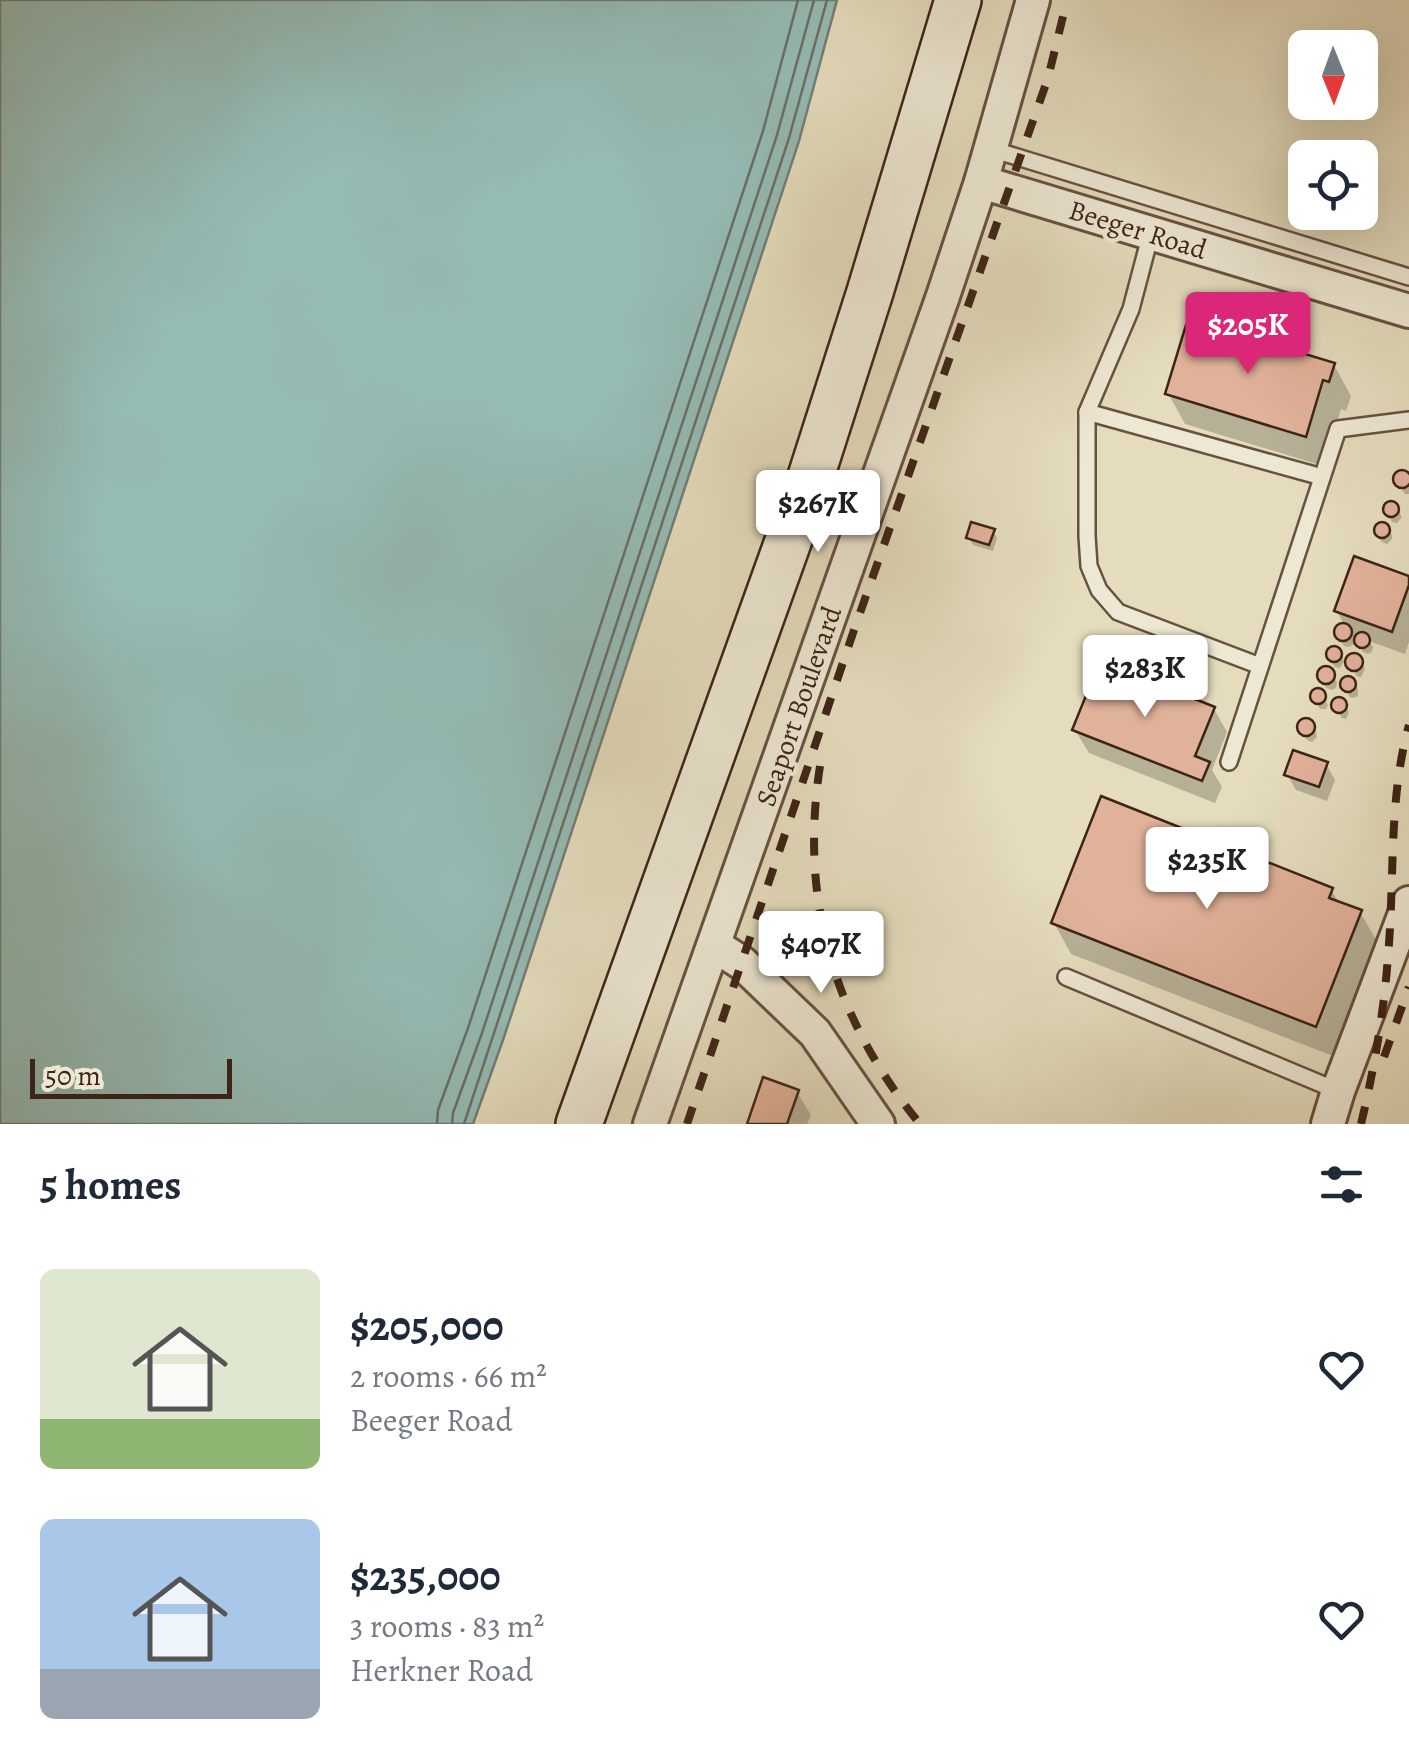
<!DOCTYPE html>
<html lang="en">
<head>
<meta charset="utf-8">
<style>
	:root { --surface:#fff; --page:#f6f6f7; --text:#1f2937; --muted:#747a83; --accent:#db2777 }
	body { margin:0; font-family:Alegreya,serif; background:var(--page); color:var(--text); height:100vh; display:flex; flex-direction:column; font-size:38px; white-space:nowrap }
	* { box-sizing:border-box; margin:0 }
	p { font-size:32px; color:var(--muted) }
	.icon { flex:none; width:55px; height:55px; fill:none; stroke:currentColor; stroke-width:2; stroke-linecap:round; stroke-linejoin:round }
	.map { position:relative; height:1124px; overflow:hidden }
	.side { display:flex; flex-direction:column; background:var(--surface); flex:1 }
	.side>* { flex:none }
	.needle { width:65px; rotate:179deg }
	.fabs { position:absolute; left:1288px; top:30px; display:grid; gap:20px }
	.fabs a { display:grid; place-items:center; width:90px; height:90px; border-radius:15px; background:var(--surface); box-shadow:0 10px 40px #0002; font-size:50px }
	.scale { position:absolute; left:30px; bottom:25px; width:202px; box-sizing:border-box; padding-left:10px; border:5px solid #3e2317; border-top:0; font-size:28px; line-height:35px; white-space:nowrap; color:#3e2317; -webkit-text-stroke:8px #ede8d4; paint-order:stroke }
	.price { position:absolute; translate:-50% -85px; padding:0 22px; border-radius:10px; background:#fff; color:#222; font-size:32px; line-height:65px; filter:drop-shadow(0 2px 5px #0008) }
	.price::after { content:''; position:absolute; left:50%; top:60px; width:30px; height:22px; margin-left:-15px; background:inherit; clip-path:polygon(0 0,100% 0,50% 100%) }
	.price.active { background:var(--accent); color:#fff }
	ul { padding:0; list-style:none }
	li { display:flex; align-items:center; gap:30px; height:250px; padding:0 40px }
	li span { display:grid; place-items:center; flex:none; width:280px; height:200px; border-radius:15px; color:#555 }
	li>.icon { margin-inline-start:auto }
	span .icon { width:120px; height:120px; fill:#fffc; stroke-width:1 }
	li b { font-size:42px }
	h2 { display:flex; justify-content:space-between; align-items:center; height:120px; padding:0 40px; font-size:42px }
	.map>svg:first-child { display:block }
</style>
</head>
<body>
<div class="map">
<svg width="1409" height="1124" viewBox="0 0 1409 1124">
	<rect width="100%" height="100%" fill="#e4dcbd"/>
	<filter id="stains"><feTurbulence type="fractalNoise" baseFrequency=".002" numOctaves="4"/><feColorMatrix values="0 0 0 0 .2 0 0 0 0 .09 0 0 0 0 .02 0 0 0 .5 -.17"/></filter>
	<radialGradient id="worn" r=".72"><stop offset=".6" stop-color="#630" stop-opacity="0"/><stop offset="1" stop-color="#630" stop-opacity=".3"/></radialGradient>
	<polygon fill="#95bbb5" stroke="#727e76" stroke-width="2.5" points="0,0 837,0 799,141 503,1040 473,1124 0,1124"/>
	<g fill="#0003">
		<polygon points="1214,336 1259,336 1263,344 1334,365 1351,396 1346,411 1341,409 1323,466 1185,424 1168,393"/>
		<polygon points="1402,473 1409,478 1409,494 1405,494 1396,480 1398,475"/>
		<polygon points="1391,503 1394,504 1402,517 1397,523 1392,522 1386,510 1387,505"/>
		<polygon points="1383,524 1392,535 1392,539 1387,544 1382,542 1376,530 1378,526"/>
		<polygon points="993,531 997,538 993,551 973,545 969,538"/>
		<polygon points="1409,579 1409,642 1405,654 1369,641 1373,647 1372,652 1368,654 1363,652 1356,636 1354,644 1349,647 1344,646 1336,632 1338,628 1344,624 1336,610"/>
		<polygon points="1333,648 1336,649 1344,661 1340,668 1335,667 1328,655"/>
		<polygon points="1353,656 1358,658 1365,669 1361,677 1357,676 1349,664"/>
		<polygon points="1325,669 1329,670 1337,682 1336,688 1332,690 1326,688 1322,680 1321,672"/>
		<polygon points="1348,678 1353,681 1358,689 1358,696 1353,698 1350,697 1342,684"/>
		<polygon points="1316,691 1320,692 1328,705 1326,709 1320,709 1313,697"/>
		<polygon points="1336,701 1341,701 1349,712 1346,719 1342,718 1335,707"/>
		<polygon points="1214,709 1227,732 1212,770 1222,787 1215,803 1089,753 1075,730"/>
		<polygon points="1304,721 1312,724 1316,732 1317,737 1312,742 1307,740 1300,728"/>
		<polygon points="1326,764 1335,780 1327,801 1296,790 1287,774"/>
		<polygon points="1331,890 1340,904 1360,912 1378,943 1333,1056 1071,954 1054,923"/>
		<polygon points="797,1092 811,1115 807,1124 749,1124"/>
	</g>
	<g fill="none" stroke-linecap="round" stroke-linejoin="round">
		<g stroke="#6a6f66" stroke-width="2.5">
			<polyline points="437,1124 438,1110 468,1028 763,131 798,0"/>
			<polyline points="452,1124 453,1113 482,1033 777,135 814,0"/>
			<polyline points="464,1124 789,138 827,0"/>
		</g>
	</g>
	<g fill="#e1b29a" stroke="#3e2317" stroke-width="2.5">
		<polygon points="1216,320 1261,334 1259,340 1335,363 1329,382 1323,380 1306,437 1165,394 1186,325 1212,333"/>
		<circle cx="1402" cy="479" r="9"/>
		<circle cx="1391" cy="509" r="8"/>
		<circle cx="1382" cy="530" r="8"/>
		<polygon points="971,522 995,529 989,545 966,538"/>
		<polygon points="1354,556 1409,576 1409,585 1392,632 1334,611"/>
		<circle cx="1343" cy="632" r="9"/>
		<circle cx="1362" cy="640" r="8"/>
		<circle cx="1334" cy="654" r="8"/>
		<circle cx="1354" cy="662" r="9"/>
		<polygon points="1100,661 1215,707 1195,756 1210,762 1202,781 1072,730"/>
		<circle cx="1326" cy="675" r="9"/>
		<circle cx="1348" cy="684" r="8"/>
		<circle cx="1318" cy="696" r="8"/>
		<circle cx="1339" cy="705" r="8"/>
		<circle cx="1306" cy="727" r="9"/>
		<polygon points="1293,750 1328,762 1319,787 1284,775"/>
		<polygon points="1101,796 1333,888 1329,898 1362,910 1316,1027 1051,923"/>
		<polygon points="763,1077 799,1090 787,1124 747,1124"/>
	</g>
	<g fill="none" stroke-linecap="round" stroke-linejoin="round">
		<defs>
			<g id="lane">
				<polyline points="991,149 1409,277"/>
				<polyline points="1151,233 1131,309 1087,412 1322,477"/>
				<polyline points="1087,412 1087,536 1089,566 1099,590 1118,612 1260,666"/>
				<polyline points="1229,762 1338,429 1409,420"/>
				<polyline points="1066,977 1338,1091"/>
			</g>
			<g id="street">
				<polyline points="981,182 1409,311"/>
				<polyline points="714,945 742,963 815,1033 878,1124"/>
				<polyline points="650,1124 943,296 981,182 1033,0"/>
				<polyline points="1328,1124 1338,1091 1409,903"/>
			</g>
			<polyline id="secondary" points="579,1124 808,486 870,292 958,0"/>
		</defs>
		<use href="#lane" stroke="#685140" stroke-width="20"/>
		<use href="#street" stroke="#685140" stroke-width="38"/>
		<use href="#secondary" stroke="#3e2317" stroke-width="50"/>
		<use href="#lane" stroke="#ede8d4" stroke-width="15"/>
		<use href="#street" stroke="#ede8d4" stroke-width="32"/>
		<use href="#secondary" stroke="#ede8d4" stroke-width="45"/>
		<g stroke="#3e2317" stroke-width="8" stroke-dasharray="18 18" stroke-linecap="butt">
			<path d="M820 766C799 900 834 1019 920 1124"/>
			<polyline points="1384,1057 1409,987"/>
			<polyline points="687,1124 854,630 1048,78 1067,0"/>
			<path d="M1361 1124C1374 1070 1384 1012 1388 956 1395 878 1388 801 1409 725"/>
		</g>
	</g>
	<g text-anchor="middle" stroke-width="9" stroke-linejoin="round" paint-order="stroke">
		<g font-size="28" fill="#3e2317" stroke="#ede8d4">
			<text transform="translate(1138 229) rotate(17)" y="10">Beeger Road</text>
			<text transform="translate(798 706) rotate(-71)" y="10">Seaport Boulevard</text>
		</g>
	</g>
	<rect width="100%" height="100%" filter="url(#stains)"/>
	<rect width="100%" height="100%" fill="url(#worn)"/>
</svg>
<div class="fabs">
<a><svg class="needle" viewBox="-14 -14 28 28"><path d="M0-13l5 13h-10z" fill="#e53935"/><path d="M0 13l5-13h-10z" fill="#747a83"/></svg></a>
<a><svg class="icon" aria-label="locate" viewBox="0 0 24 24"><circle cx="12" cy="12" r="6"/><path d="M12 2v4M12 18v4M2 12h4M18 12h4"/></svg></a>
</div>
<div class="scale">50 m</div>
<b class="price active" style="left:1248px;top:377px">$205K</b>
<b class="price" style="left:818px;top:555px">$267K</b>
<b class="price" style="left:1145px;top:720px">$283K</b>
<b class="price" style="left:1207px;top:912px">$235K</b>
<b class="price" style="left:821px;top:996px">$407K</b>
</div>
<section class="side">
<h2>5 homes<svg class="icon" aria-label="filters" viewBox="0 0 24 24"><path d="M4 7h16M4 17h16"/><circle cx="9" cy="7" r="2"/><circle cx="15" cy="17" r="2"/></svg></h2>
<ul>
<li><span style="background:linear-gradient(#dfe7d0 75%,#8fb573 0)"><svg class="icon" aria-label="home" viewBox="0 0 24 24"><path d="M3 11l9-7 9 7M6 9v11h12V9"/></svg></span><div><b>$205,000</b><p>2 rooms · 66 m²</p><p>Beeger Road</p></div><svg class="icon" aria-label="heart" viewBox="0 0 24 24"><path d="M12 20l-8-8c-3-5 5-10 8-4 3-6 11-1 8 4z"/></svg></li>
<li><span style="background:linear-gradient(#a9c7e8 75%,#9aa5b1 0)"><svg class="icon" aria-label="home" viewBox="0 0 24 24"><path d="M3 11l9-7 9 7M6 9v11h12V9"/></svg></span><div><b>$235,000</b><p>3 rooms · 83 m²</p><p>Herkner Road</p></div><svg class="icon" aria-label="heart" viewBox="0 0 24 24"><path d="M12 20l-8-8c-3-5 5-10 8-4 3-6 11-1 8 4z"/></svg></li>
</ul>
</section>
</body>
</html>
